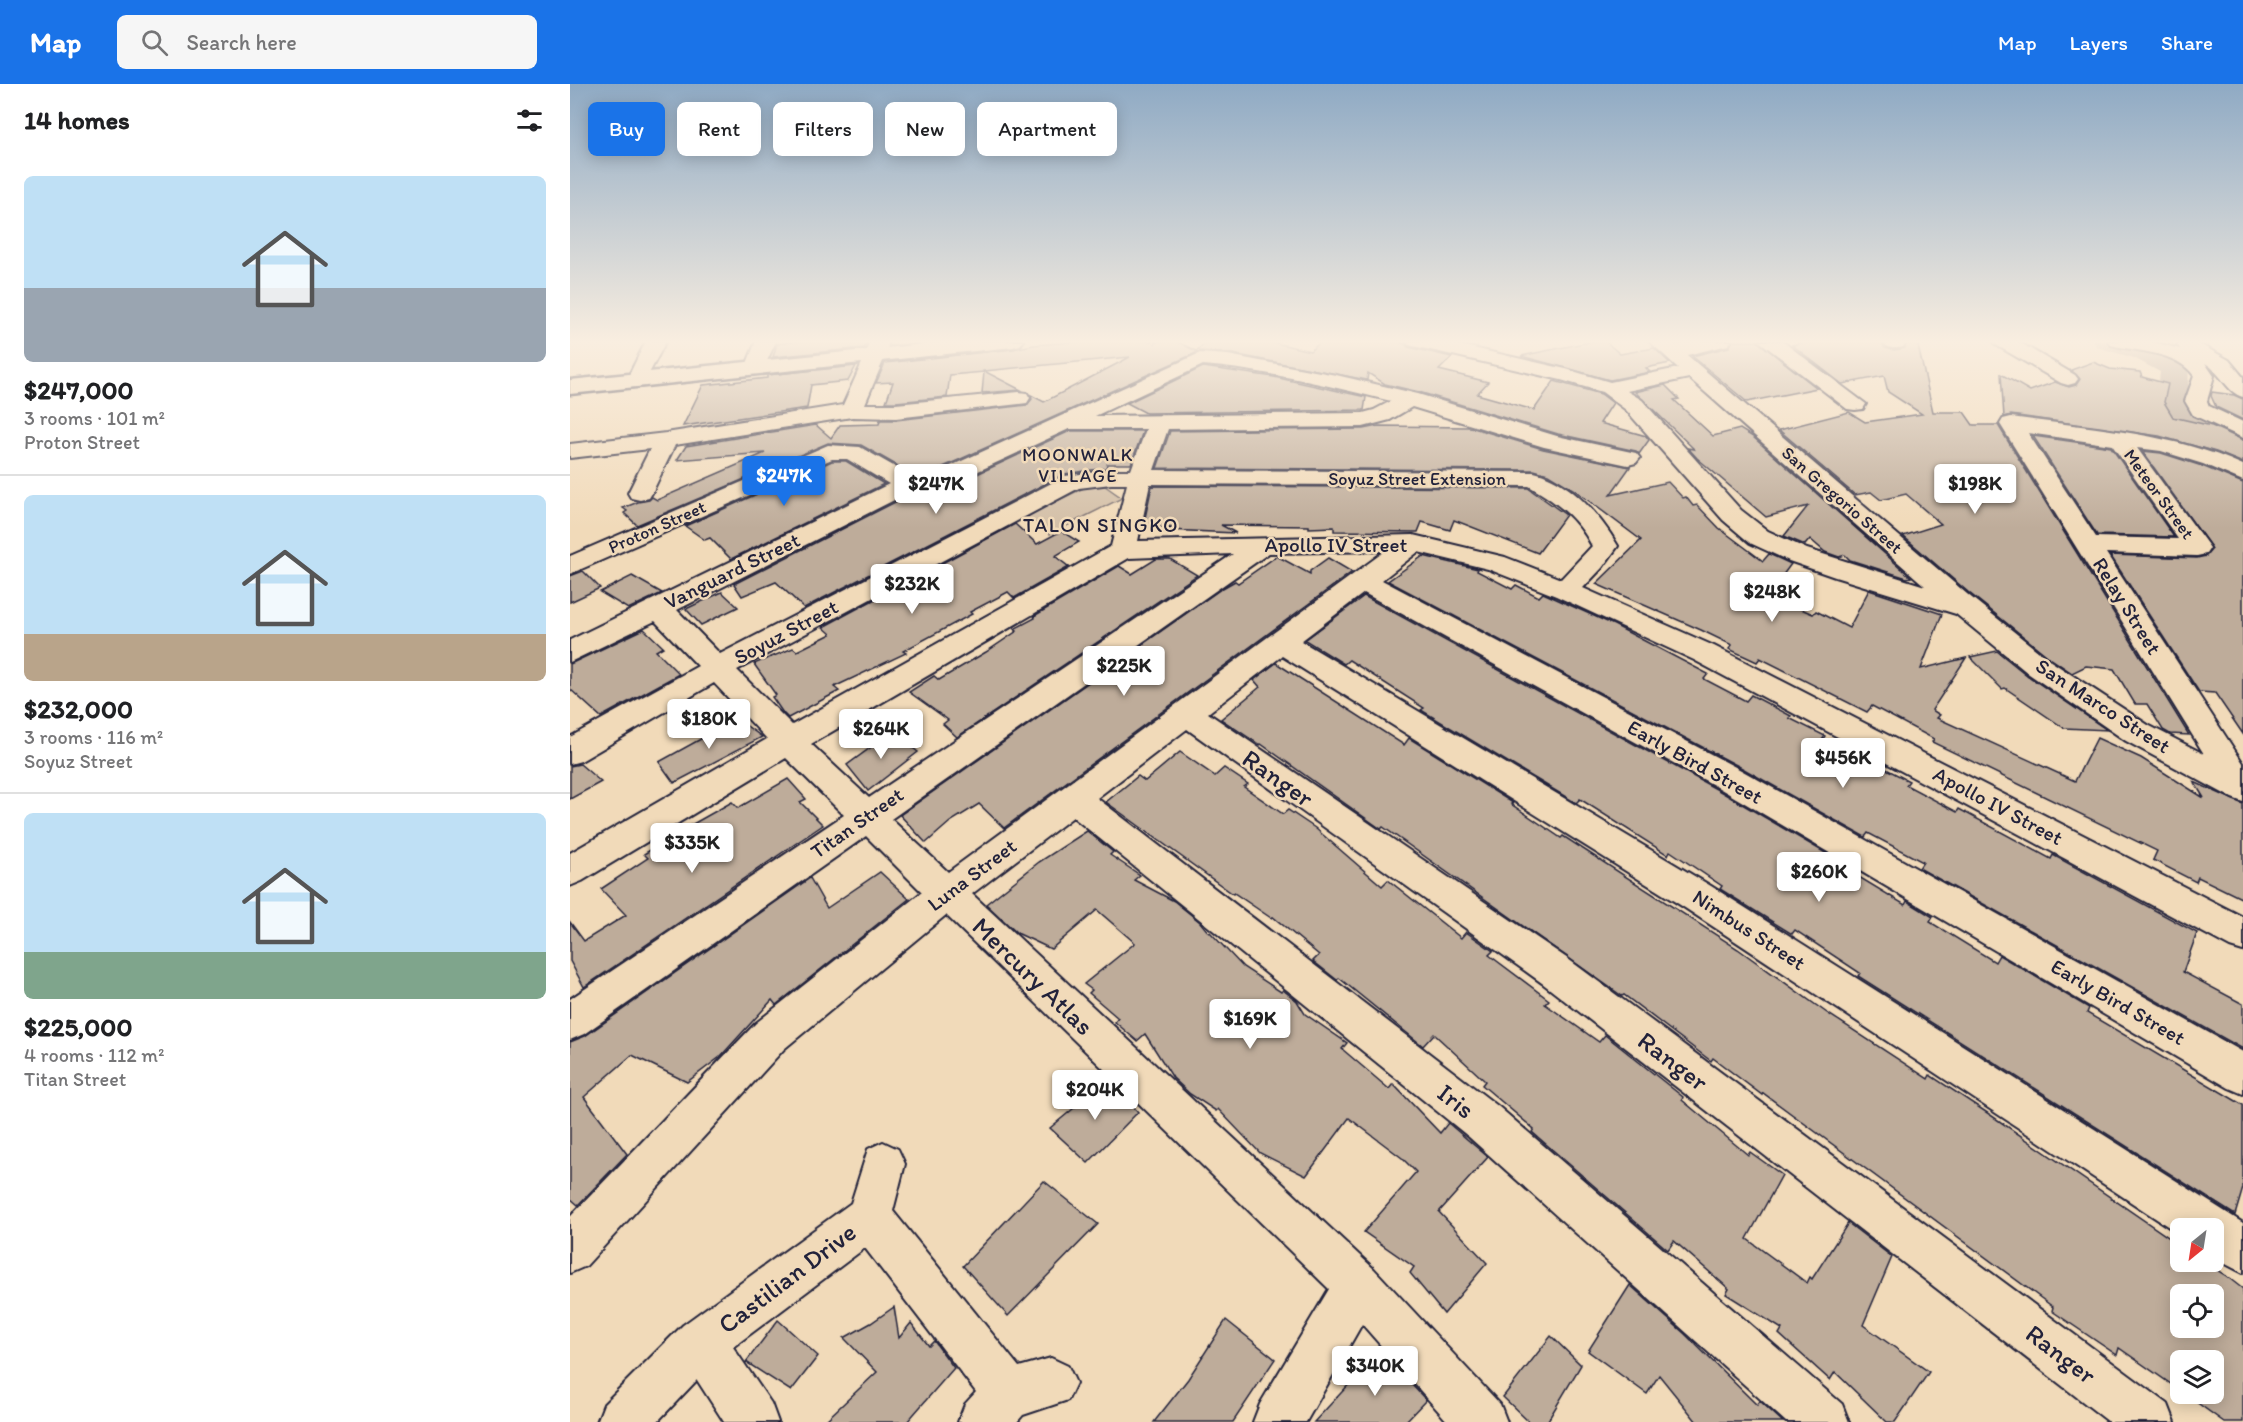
<!DOCTYPE html>
<html lang="en">
<head>
<meta charset="utf-8">
<style>
	:root { --surface:#fff; --page:#f6f6f6; --text:#202124; --muted:#757577; --line:#e0e0e0; --accent:#1a73e8 }
	body { margin:0; font-family:Itim,sans-serif; background:var(--page); color:var(--text); height:100vh; display:flex; flex-direction:column; font-size:22px; white-space:nowrap }
	* { box-sizing:border-box; margin:0 }
	p { font-size:20px; color:var(--muted) }
	.icon { flex:none; width:33px; height:33px; fill:none; stroke:currentColor; stroke-width:2; stroke-linecap:round; stroke-linejoin:round }
	.map { position:relative; flex:1; overflow:hidden }
	.side { display:flex; flex-direction:column; background:var(--surface); width:570px }
	.side>* { flex:none }
	.guide { position:absolute; left:18px; top:18px; width:570px; height:54px; display:flex; gap:12px }
	.needle { width:39px; rotate:210deg }
	.buttons { position:absolute; left:1600px; top:1134px; display:grid; gap:12px }
	.buttons a { display:grid; place-items:center; width:54px; height:54px; border-radius:9px; background:var(--surface); box-shadow:0 3px 15px #0003; font-size:30px }
	.price { position:absolute; translate:-50% -51px; padding:0 14px; border-radius:6px; background:#fff; color:#222; font-size:20px; line-height:39px; filter:drop-shadow(0 2px 3px #0008) }
	.price::after { content:''; position:absolute; left:50%; top:36px; width:18px; height:14px; margin-left:-9px; background:inherit; clip-path:polygon(0 0,100% 0,50% 100%) }
	.price.current { background:var(--accent); color:#fff }
	ul { padding:0; list-style:none }
	li { display:grid; align-content:center; gap:12px; height:318px; padding:0 24px }
	li+li { border-top:2px solid var(--line) }
	li span { display:grid; place-items:center; height:186px; border-radius:9px; color:#555 }
	li>.icon { margin-inline-start:auto }
	span .icon { width:108px; height:108px; fill:#fffc; stroke-width:1 }
	li b { font-size:26px }
	h2 { display:flex; justify-content:space-between; align-items:center; height:72px; padding:0 24px; font-size:26px }
	.pill { padding:0 21px; border-radius:9px; background:var(--surface); box-shadow:0 3px 15px #0003; font-size:21px; line-height:54px }
	.pill.current { background:var(--accent); color:#fff }
	header { display:flex; align-items:center; gap:36px; box-sizing:border-box; height:84px; padding:0 30px; background:var(--accent); color:#fff }
	header strong { font-size:28px }
	nav { display:flex; gap:33px; margin-inline-start:auto; font-size:21px }
	.search { width:420px; height:54px; background:var(--page); display:flex; align-items:center; gap:15px; box-sizing:border-box; padding:0 21px; border-radius:9px; color:var(--muted); font-size:22px }
	main { display:flex; flex:1; min-height:0 }
	.map>svg:first-child { display:block }
</style>
</head>
<body>
<header>
<strong>Map</strong>
<div class="search"><svg class="icon" aria-label="search" viewBox="0 0 24 24"><circle cx="10" cy="10" r="6"/><path d="M15 15l6 6"/></svg>Search here</div>
<nav><a>Map</a><a>Layers</a><a>Share</a></nav>
</header>
<main>
<section class="side">
<h2>14 homes<svg class="icon" aria-label="filters" viewBox="0 0 24 24"><path d="M4 7h16M4 17h16"/><circle cx="9" cy="7" r="2"/><circle cx="15" cy="17" r="2"/></svg></h2>
<ul>
<li><span style="background:linear-gradient(#bfe0f5 60%,#9aa5b1 0)"><svg class="icon" aria-label="home" viewBox="0 0 24 24"><path d="M3 11l9-7 9 7M6 9v11h12V9"/></svg></span><div><b>$247,000</b><p>3 rooms · 101 m²</p><p>Proton Street</p></div></li>
<li><span style="background:linear-gradient(#bfe0f5 75%,#b9a48a 0)"><svg class="icon" aria-label="home" viewBox="0 0 24 24"><path d="M3 11l9-7 9 7M6 9v11h12V9"/></svg></span><div><b>$232,000</b><p>3 rooms · 116 m²</p><p>Soyuz Street</p></div></li>
<li><span style="background:linear-gradient(#bfe0f5 75%,#7fa58c 0)"><svg class="icon" aria-label="home" viewBox="0 0 24 24"><path d="M3 11l9-7 9 7M6 9v11h12V9"/></svg></span><div><b>$225,000</b><p>4 rooms · 112 m²</p><p>Titan Street</p></div></li>
</ul>
</section>
<div class="map">
<svg width="1673" height="1338" viewBox="0 0 1673 1338">
	<rect width="100%" height="100%" fill="#f1dab9"/>
	<filter id="ink" filterUnits="userSpaceOnUse"><feTurbulence type="fractalNoise" baseFrequency=".0167" numOctaves="2"/><feDisplacementMap in="SourceGraphic" scale="12" xChannelSelector="R" yChannelSelector="G"/><feConvolveMatrix kernelMatrix="1 2 1 2 8 2 1 2 1" color-interpolation-filters="sRGB"/></filter>
	<g filter="url(#ink)">
		<polygon fill="#d3bfa7" stroke="#7a7071" stroke-width="1.5" points="528,397 552,414 480,450 456,432"/>
		<g fill="none" stroke-linecap="round" stroke-linejoin="round">
			<path fill="#aa9b8e" fill-rule="evenodd" d="M1523 257C1536 257 1552 255 1565 257 1576 259 1616 274 1618 285 1620 296 1616 306 1620 317L1673 345V366L1662 363 1597 328 1588 307 1590 288 1564 274 1527 263Z"/>
		</g>
		<g fill="#beac9a" stroke="#22223b" stroke-width="1.5" fill-rule="evenodd">
			<polygon points="229,257 297,257 294,264 203,273 207,260"/>
			<polygon points="517,257 585,257 585,259 589,257 606,257 626,267 637,257 697,257 740,267 752,257 825,257 835,260 838,263 882,273 869,286 918,298 907,310 964,326 984,297 1031,310 1043,319 1030,339 1076,352 1079,356 1069,370 1066,367 988,350 849,308 815,300 798,289 797,296 658,269 630,267 362,388 342,390 291,361 258,359 67,441 54,429 57,427 53,424 68,418 79,416 82,413 87,416 195,369 107,376 116,362 246,341 261,354 270,341 309,340 310,336 326,336 457,321 462,315 461,311 474,318 560,273 414,287 451,306 412,309 414,288 380,291 377,313 326,318 316,318 323,298 306,299 315,279 443,265 463,261"/>
			<polygon points="1024,257 1035,257 1050,270 1084,264 1100,279 1076,284 1080,288 1040,296 951,272"/>
			<polygon points="1163,257 1187,257 1247,304 1177,318 1122,272 1159,263"/>
			<polygon points="1240,257 1310,257 1315,264 1324,266 1335,264 1337,257 1347,257 1363,328 1394,328 1403,341 1428,341 1619,651 1600,650 1593,646 1577,620 1565,620 1544,585 1516,582 1502,589 1480,574 1398,508 1333,452 1371,440 1336,410 1311,416 1301,408 1285,411 1209,346 1279,328 1295,338 1352,330 1318,308 1314,292 1272,300 1222,261"/>
			<polygon points="1523,278 1540,285 1570,288 1572,293 1598,300 1594,318 1603,333 1642,342 1673,356 1673,379 1646,368 1589,352 1441,331 1434,333 1431,290 1460,307 1485,298 1499,303 1506,301 1510,295 1501,286"/>
			<polygon points="286,282 278,297 241,301 237,324 113,342 133,301 197,294 197,291"/>
			<polygon points="633,283 704,293 796,313 794,326 576,329 557,319"/>
			<polygon points="1095,301 1109,315 1104,316 1143,352 1170,345 1183,353 1341,493 1337,494 1280,476 1275,471 1269,473 1255,468 1240,455 1235,461 1214,452 1238,422 1196,433 1127,374 1118,364 1124,365 1065,308"/>
			<polygon points="1642,308 1664,311 1673,315 1673,336 1646,323 1641,312"/>
			<polygon points="808,342 900,343 973,365 1060,383 1040,411 1098,398 1113,414 1116,413 1123,422 1127,421 1149,444 1193,477 1199,470 1221,480 1198,511 1243,530 1246,527 1279,544 1299,506 1372,530 1351,585 1396,574 1362,626 1370,631 1367,634 1505,697 1527,654 1571,674 1634,714 1624,698 1673,720 1673,815 1628,793 1626,798 1583,776 1587,767 1362,658 1364,655 1302,622 1297,628 1190,574 1187,578 1159,565 1162,561 1131,546 1026,500 1071,456 1003,405 978,390 964,386 587,384 600,347 793,345"/>
			<polygon points="500,347 573,347 561,380 537,380 536,384 494,390 234,524 206,498 172,512 164,500 343,409 377,404"/>
			<polygon points="1463,352 1541,363 1604,453 1527,451"/>
			<polygon points="1572,367 1591,369 1632,382 1673,399 1673,650 1645,609 1629,608 1540,471 1627,474 1636,472 1642,465"/>
			<polygon points="262,377 276,377 314,400 161,475 140,454 135,456 115,442"/>
			<polygon points="582,402 958,404 996,431 968,469 884,436 880,446 852,438 848,448 764,447 764,443 739,444 739,442 651,441 666,449 598,446 601,444 573,443"/>
			<polygon points="445,440 467,460 491,447 509,458 485,472 499,483 444,514 438,508 400,528 402,530 333,567 336,569 264,603 269,607 218,634 213,629 202,613 206,611 184,580 223,564 227,567 261,550 253,543"/>
			<polygon points="707,472 740,490 740,487 758,474 782,488 434,744 409,720 380,738 356,759 330,731 651,505 665,497 668,499"/>
			<polygon points="853,472 908,485 907,487 942,505 946,501 969,513 973,509 1044,541 1138,590 1134,595 1176,617 1181,611 1221,632 1219,634 1255,652 1250,659 1301,685 1305,679 1339,697 1336,701 1387,728 1389,725 1481,775 1483,771 1627,849 1613,888 1673,920 1673,965 1349,784 1353,778 1298,749 1295,753 1172,684 818,497"/>
			<polygon points="586,475 600,475 627,491 387,653 373,640 378,636 339,608 364,592 369,596 416,568 447,547 444,545 465,534 464,532 549,482 562,490"/>
			<polygon points="13,487 30,504 0,518 0,492"/>
			<polygon points="62,492 92,509 58,525 30,508"/>
			<polygon points="152,508 168,523 131,541 116,525"/>
			<polygon points="794,512 1148,706 1276,781 1274,784 1335,821 1337,817 1363,833 1360,838 1425,878 1429,871 1519,924 1517,929 1673,1021 1673,1104 1665,1131 1288,892 1290,889 1225,846 1222,850 1150,805 1152,802 1100,767 1098,771 1010,715 1006,719 851,626 854,624 779,576 774,580 735,556"/>
			<polygon points="74,545 93,563 86,567 109,590 31,633 0,605 0,580"/>
			<polygon points="1427,567 1458,592 1537,646 1494,644 1435,604 1432,605 1400,573"/>
			<path d="M706 579 834 661 839 654 943 719 941 720 991 754 993 752 1168 865 1257 929 1358 995 1360 991 1422 1032 1611 1162V1178H1634L1655 1191 1673 1205V1338H1654L1615 1310H1644V1276H1611V1307L1549 1264 1547 1271 1482 1227 1483 1223 1193 1009 1192 1011 1143 974 1141 977 1054 911 1052 912 813 743 811 745 691 660 690 661 651 635 690 603 684 596ZM1611 1210H1644V1244H1611Z"/>
			<polygon points="167,635 192,653 104,699 89,678"/>
			<polygon points="322,648 348,668 298,707 277,681"/>
			<polygon points="610,668 645,692 654,684 678,700 674,703 713,730 718,726 745,744 812,802 818,796 891,854 896,848 923,867 919,871 979,916 975,920 1029,958 1035,951 1113,1013 1112,1016 1178,1071 1180,1068 1212,1091 1177,1155 1237,1199 1240,1193 1242,1195 1278,1139 1322,1173 1293,1241 1359,1288 1325,1338 1317,1338 1265,1288 1260,1296 1209,1250 1212,1245 1156,1210 1159,1205 1104,1157 1098,1166 962,1048 964,1045 912,1001 915,997 864,950 853,962 769,894 767,896 743,877 749,871 703,833 701,834 664,809 663,810 536,718 568,692 575,697"/>
			<polygon points="10,680 31,698 0,715 0,682"/>
			<polygon points="218,695 236,715 230,718 253,741 14,903 0,877 0,838 14,857 56,831 31,805 78,774 74,770 114,745 162,718 168,724"/>
			<polygon points="517,747 543,768 540,771 570,791 564,796 604,817 630,838 639,849 640,848 673,883 711,908 713,906 727,917 735,930 777,959 772,965 819,1005 823,1000 870,1049 878,1039 918,1073 869,1128 917,1179 874,1230 840,1189 844,1183 794,1148 846,1088 832,1074 779,1034 736,1092 690,1069 648,1025 646,1027 620,1010 603,994 575,950 567,957 545,938 548,934 519,909 522,906 514,900 565,859 527,826 481,865 447,849 416,820 469,778"/>
			<polygon points="310,788 339,815 206,921 202,916 150,973 117,998 62,971 14,1013 57,1070 8,1121 0,1114 0,958 15,952 240,794 257,824"/>
			<polygon points="539,995 568,1028 518,1079 480,1044"/>
			<polygon points="474,1097 528,1140 438,1232 393,1182"/>
			<polygon points="1060,1201 1115,1250 1187,1321 1190,1317 1213,1338 1127,1338 1089,1291 1077,1310 1018,1267"/>
			<polygon points="324,1223 329,1254 341,1239 359,1262 364,1257 384,1284 337,1338 254,1338 307,1288 274,1254 301,1239"/>
			<polygon points="208,1236 248,1272 221,1307 176,1278"/>
			<polygon points="656,1236 705,1275 663,1338 584,1338 618,1295"/>
			<polygon points="981,1252 1011,1281 977,1338 959,1338 933,1313"/>
			<polygon points="810,1267 856,1316 835,1338 744,1338"/>
		</g>
		<g fill="none" stroke-linecap="round" stroke-linejoin="round">
			<defs>
				<g id="minor">
					<polygon points="76,257 96,257 73,301 66,303 59,301 56,297"/>
					<polygon points="186,257 206,257 193,286 186,288 179,286 176,282"/>
					<polygon points="299,257 319,257 316,270 295,320 326,320 449,308 457,309 460,314 457,319 449,320 326,334 282,333 105,361 82,409 79,414 70,416 61,414 58,409 80,365 0,374 0,360 96,349 273,321 296,270"/>
					<path d="M836 257H872L996 285 1040 298 1108 284 1079 257H1101L1106 261 1125 257H1161L1158 261 1117 271 1397 510 1479 576 1578 641 1634 670 1430 340 1433 335 1441 333C1519 344 1601 348 1673 381V397L1633 380 1591 367 1567 364 1640 464 1636 470 1627 472 1536 469 1673 679V718L1662 714 1556 657 1459 590 1386 530 1265 493 1219 477 1180 459 1153 436 1056 326 1032 308 991 296 839 261ZM1119 294 1355 502 1237 465 1198 447 1171 426 1072 316 1057 307ZM1458 349 1542 361 1608 455 1526 453Z"/>
					<polygon points="1189,257 1212,257 1296,320 1293,325 1285,326 1277,325"/>
					<path d="M1312 257H1334L1336 259 1333 263C1325 265 1317 265 1312 257Z"/>
					<polygon points="1423,257 1447,257 1505,291 1508,295 1505,299 1498,301 1491,299 1426,261"/>
					<path d="M1538 257H1579L1610 265 1607 261 1610 257H1624L1659 276 1673 293V313C1657 309 1650 287 1635 279L1644 292 1637 317 1639 322 1673 338V354L1623 331 1615 317 1624 292C1607 267 1567 268 1541 261Z"/>
					<path d="M630 269 658 271 766 291 848 310 987 352 1066 369 1070 374 1066 379 1058 381 974 363 842 323 820 336 793 343 598 345 584 386 964 388C1000 397 1030 431 1048 462L1032 484 1013 504 1144 562 1673 833V867L1660 863 1124 576 986 512 918 485 848 468 812 496 1171 686 1673 968V1010L1659 1004 1149 704 794 509 731 557 1141 802 1673 1139V1189L1644 1174V1144H1611V1151L1115 824 712 572 638 629 998 875 1598 1320 1605 1338H1539L972 899 617 645 527 714 929 1023 1272 1320 1279 1338H1216L899 1053 503 733 402 810 804 1185 930 1320 937 1338H878L792 1240 736 1338H683L690 1320 759 1205 376 831 214 965 16 1182 0 1189V1133L186 939 352 808 296 752 14 950 0 956V915L274 731 216 674 12 797 0 802V769L197 655 144 599 11 677 0 680V653L128 582 85 537 0 578V556L319 400 277 375H262L0 490V472L258 361 290 363 341 392 363 390ZM633 281C696 286 760 302 821 317L804 326 793 329 525 332ZM499 345H576L561 386H541L495 392 150 570 107 526 342 407 376 402ZM541 400H557L541 462 222 641 167 586 509 404ZM580 400 959 402C985 417 1008 434 1022 462L991 495 935 473 843 451 568 457ZM815 467 378 788 321 735 699 469ZM663 470 299 714 241 660 559 474Z"/>
					<polygon points="313,1058 328,1065 335,1080 323,1127 449,1283 481,1274 498,1282 506,1299 498,1316 453,1331 447,1338 388,1338 395,1320 406,1308 295,1164 163,1263 201,1319 208,1338 154,1338 127,1296 87,1338 27,1338 34,1320 113,1241 281,1119 298,1065"/>
				</g>
				<polygon id="major" points="384,257 453,257 450,261 443,263 0,310 0,296"/>
			</defs>
			<use href="#minor" stroke="#22223b" stroke-width="4"/>
			<use href="#major" stroke="#22223b" stroke-width="5"/>
			<use href="#minor" fill="#f1dab9" fill-rule="evenodd"/>
			<use href="#major" fill="#f1dab9" fill-rule="evenodd"/>
		</g>
	</g>
	<linearGradient id="sky" x2="0" y2="1"><stop stop-color="#8faac4"/><stop offset="0.58" stop-color="#f9eee0"/><stop offset="1" stop-color="#f9eee0" stop-opacity="0"/></linearGradient>
	<rect width="1673" height="444" fill="url(#sky)"/>
	<g text-anchor="middle" stroke-width="5" stroke-linejoin="round" paint-order="stroke">
		<g font-size="18" letter-spacing="1.5" fill="#22223b" stroke="#f1dab9">
			<text x="508" y="377">MOONWALK<tspan x="508" dy="21">VILLAGE</tspan></text>
		</g>
		<g font-size="18" fill="#22223b" stroke="#f1dab9">
			<text x="847" y="401">Soyuz Street Extension</text>
			<text transform="translate(1589 410) rotate(54)" y="6">Meteor Street</text>
			<text transform="translate(1272 416) rotate(41)" y="6">San Gregorio Street</text>
			<text transform="translate(87 443) rotate(-24)" y="6">Proton Street</text>
		</g>
		<g font-size="20" letter-spacing="1.5" fill="#22223b" stroke="#f1dab9">
			<text x="531" y="448">TALON SINGKO</text>
		</g>
		<g font-size="21" fill="#22223b" stroke="#f1dab9">
			<text x="766" y="468">Apollo IV Street</text>
			<text transform="translate(162 487) rotate(-26)" y="7">Vanguard Street</text>
			<text transform="translate(1557 522) rotate(58)" y="7">Relay Street</text>
			<text transform="translate(216 548) rotate(-28)" y="7">Soyuz Street</text>
			<text transform="translate(1533 622) rotate(33)" y="7">San Marco Street</text>
			<text transform="translate(1125 678) rotate(29)" y="7">Early Bird Street</text>
			<text transform="translate(1428 722) rotate(28)" y="7">Apollo IV Street</text>
			<text transform="translate(287 739) rotate(-35)" y="7">Titan Street</text>
			<text transform="translate(402 791) rotate(-37)" y="7">Luna Street</text>
			<text transform="translate(1179 846) rotate(33)" y="7">Nimbus Street</text>
			<text transform="translate(1548 918) rotate(30)" y="7">Early Bird Street</text>
		</g>
		<g font-size="26" fill="#22223b" stroke="#f1dab9">
			<text transform="translate(708 694) rotate(35)" y="9">Ranger</text>
			<text transform="translate(463 892) rotate(44)" y="9">Mercury Atlas</text>
			<text transform="translate(1103 977) rotate(37)" y="9">Ranger</text>
			<text transform="translate(886 1017) rotate(38)" y="9">Iris</text>
			<text transform="translate(217 1194) rotate(-37)" y="9">Castilian Drive</text>
			<text transform="translate(1491 1270) rotate(37)" y="9">Ranger</text>
		</g>
	</g>
</svg>
<div class="buttons">
<a><svg class="needle" viewBox="-14 -14 28 28"><path d="M0-13l5 13h-10z" fill="#e53935"/><path d="M0 13l5-13h-10z" fill="#757577"/></svg></a>
<a><svg class="icon" aria-label="locate" viewBox="0 0 24 24"><circle cx="12" cy="12" r="6"/><path d="M12 2v4M12 18v4M2 12h4M18 12h4"/></svg></a>
<a><svg class="icon" aria-label="layers" viewBox="0 0 24 24"><path d="M12 4l9 5-9 5-9-5zM3 14l9 5 9-5"/></svg></a>
</div>
<b class="price current" style="left:214px;top:423px">$247K</b>
<b class="price" style="left:366px;top:431px">$247K</b>
<b class="price" style="left:1405px;top:431px">$198K</b>
<b class="price" style="left:342px;top:531px">$232K</b>
<b class="price" style="left:1202px;top:539px">$248K</b>
<b class="price" style="left:554px;top:613px">$225K</b>
<b class="price" style="left:139px;top:666px">$180K</b>
<b class="price" style="left:311px;top:676px">$264K</b>
<b class="price" style="left:1273px;top:705px">$456K</b>
<b class="price" style="left:122px;top:790px">$335K</b>
<b class="price" style="left:1249px;top:819px">$260K</b>
<b class="price" style="left:680px;top:966px">$169K</b>
<b class="price" style="left:525px;top:1037px">$204K</b>
<b class="price" style="left:805px;top:1313px">$340K</b>
<div class="guide">
<a class="pill current">Buy</a>
<a class="pill">Rent</a>
<a class="pill">Filters</a>
<a class="pill">New</a>
<a class="pill">Apartment</a>
</div>
</div>
</main>
</body>
</html>
